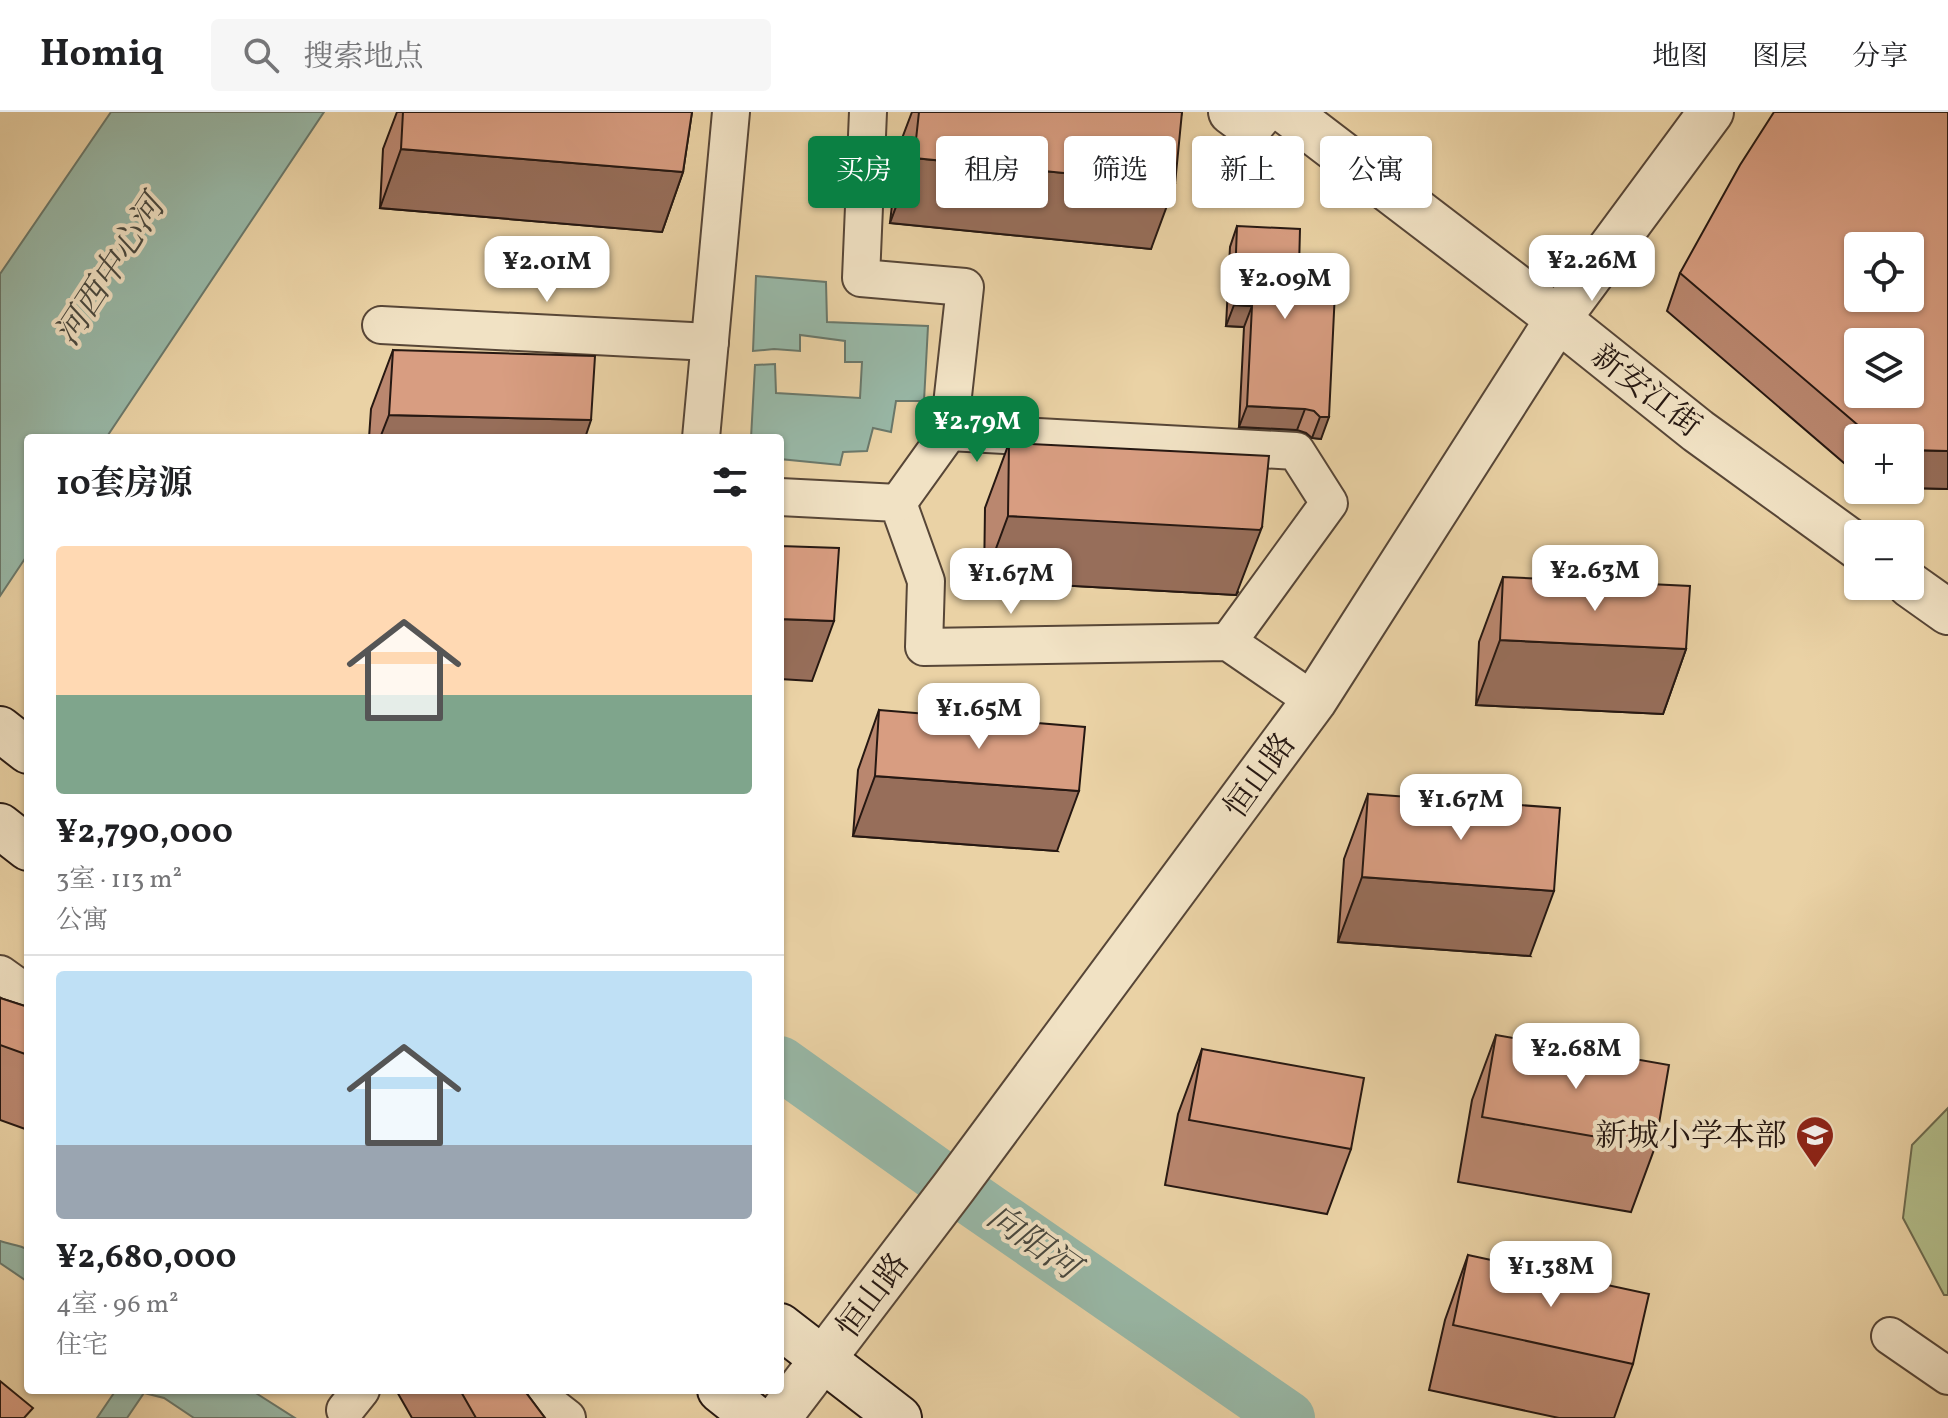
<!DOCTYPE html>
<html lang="zh">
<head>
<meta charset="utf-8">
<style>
	:root { --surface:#fff; --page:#f6f6f6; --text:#202124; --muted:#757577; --line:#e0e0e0; --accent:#0b8043 }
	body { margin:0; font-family:Vollkorn,"Noto Serif SC",serif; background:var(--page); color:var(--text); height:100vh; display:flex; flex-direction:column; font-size:30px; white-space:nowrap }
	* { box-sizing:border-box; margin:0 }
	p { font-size:26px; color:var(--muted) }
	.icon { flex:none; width:44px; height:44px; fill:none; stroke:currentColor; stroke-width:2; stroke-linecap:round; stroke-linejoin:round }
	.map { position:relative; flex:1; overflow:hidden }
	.details { position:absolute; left:24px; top:322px; width:760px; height:960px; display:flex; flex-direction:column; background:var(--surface); border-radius:8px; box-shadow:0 2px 6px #0004 }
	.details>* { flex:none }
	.banner { position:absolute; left:808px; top:24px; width:760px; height:72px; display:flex; gap:16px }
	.fabs { position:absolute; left:1844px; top:120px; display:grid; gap:16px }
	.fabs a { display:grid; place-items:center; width:80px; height:80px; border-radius:8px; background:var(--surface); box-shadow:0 2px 6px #0004; font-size:40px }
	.price { position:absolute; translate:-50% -68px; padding:0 18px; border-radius:16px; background:#fff; color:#222; font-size:26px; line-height:52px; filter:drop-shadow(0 2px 4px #0008) }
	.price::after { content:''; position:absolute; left:50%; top:48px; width:24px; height:18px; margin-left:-12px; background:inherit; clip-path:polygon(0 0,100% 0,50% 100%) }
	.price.on { background:var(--accent); color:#fff }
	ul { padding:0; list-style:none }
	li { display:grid; align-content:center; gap:16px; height:424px; padding:0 32px }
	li+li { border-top:2px solid var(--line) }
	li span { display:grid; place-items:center; height:248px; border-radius:8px; color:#555 }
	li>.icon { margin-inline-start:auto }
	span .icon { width:144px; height:144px; fill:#fffc; stroke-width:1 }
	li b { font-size:34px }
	h2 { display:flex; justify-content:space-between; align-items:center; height:96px; padding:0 32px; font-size:34px }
	.pill { padding:0 28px; border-radius:8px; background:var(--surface); box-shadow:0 2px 6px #0004; font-size:28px; line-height:72px }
	.pill.on { background:var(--accent); color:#fff }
	header { display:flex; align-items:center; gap:48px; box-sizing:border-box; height:112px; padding:0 40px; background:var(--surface); border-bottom:2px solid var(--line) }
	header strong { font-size:38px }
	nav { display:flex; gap:44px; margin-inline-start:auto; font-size:28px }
	.search { width:560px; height:72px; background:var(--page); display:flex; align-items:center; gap:20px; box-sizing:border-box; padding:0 28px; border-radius:8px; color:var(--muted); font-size:30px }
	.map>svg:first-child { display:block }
</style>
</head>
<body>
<header>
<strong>Homiq</strong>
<div class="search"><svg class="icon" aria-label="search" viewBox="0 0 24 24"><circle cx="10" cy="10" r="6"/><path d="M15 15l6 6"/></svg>搜索地点</div>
<nav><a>地图</a><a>图层</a><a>分享</a></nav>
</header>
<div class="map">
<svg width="1948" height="1306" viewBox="0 0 1948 1306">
	<rect width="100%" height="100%" fill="#ead2a5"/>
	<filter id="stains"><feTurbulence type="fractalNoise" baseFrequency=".0025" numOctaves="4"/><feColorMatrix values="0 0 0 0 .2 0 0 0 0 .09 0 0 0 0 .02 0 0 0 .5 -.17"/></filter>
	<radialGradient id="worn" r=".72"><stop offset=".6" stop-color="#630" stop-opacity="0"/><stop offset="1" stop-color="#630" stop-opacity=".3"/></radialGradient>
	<polygon fill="#b2bd8a" stroke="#6c6a4e" stroke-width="2" points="1948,996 1948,1183 1944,1183 1903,1106 1912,1033"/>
	<g fill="#98b8a7" stroke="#6a786b" stroke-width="2">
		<polygon points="111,0 324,0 106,326 28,326 28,442 0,484 0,162"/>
		<polygon points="756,164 826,170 827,210 928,214 924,289 896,289 891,320 873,316 867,339 843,340 840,353 780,347 780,326 751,326 755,253 775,252 776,281 860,286 862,250 845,250 845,229 800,223 800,239 774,237 753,239"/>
		<path d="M0 1129C10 1133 19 1132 28 1138V1170L0 1151Z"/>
		<polygon points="116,1278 251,1278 295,1306 194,1306 164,1286 144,1281 127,1306 97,1306"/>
	</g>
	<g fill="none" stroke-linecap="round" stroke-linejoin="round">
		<polyline stroke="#98b8a7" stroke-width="54" points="780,951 954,1075 1288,1306"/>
		<defs>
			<g id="minor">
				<polyline points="868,0 861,166 965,175 949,320 1296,339 1329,391 1228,530"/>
				<polyline points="381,213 710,230"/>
				<polyline points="701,326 731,0"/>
				<polyline points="780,385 898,391 926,469 924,535 1228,530 1314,589"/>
				<polyline points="898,391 949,320"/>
				<polyline points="0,862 28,882"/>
				<polyline points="1890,1224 1948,1264"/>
				<polyline points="531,1278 567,1306"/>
				<polyline points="345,1298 361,1278"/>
			</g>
			<g id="tertiary">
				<polyline points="1231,0 1250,14 1262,0"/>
				<polyline points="1287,0 1558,207 1698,319 1858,435"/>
				<polyline points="1910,473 1948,500"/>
				<polyline points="778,1306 954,1075 1314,589 1558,207 1711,0"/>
			</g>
			<g id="secondary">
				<polyline points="0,617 28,639"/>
				<polyline points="0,714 28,736"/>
				<polyline points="780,1214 899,1306"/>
				<polyline points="720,1278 755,1306"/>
			</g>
		</defs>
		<use href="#minor" stroke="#574637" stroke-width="40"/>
		<use href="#tertiary" stroke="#574637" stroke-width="48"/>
		<use href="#secondary" stroke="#261812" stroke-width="48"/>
		<use href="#minor" stroke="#f1e2c4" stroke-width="36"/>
		<use href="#tertiary" stroke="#f1e2c4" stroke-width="44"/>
		<use href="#secondary" stroke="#f1e2c4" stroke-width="44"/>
	</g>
	<g fill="#ba876f" stroke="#261812" stroke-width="2">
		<polygon points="397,0 692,0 683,60 662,120 380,96 383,37"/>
		<polygon points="912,0 1182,0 1151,137 890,111 898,37"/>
		<polygon points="1948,0 1948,377 1910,376 1910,326 1858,326 1858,363 1667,199 1680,161"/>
		<polygon points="1237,114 1299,156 1336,158 1321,327 1312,326 1306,321 1297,318 1239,315 1244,215 1226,214 1230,135"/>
		<polygon points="393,238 585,326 369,326 371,297"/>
		<polygon points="1009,331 1238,480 1236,483 984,469 985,396"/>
		<polygon points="1503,465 1686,537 1663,602 1476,593 1479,530"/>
		<polygon points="879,598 1057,739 853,724 858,658"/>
		<polygon points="1368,682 1530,844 1338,830 1344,747"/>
		<polygon points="0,886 28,895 28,1018 0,1008"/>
		<polygon points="1496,923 1655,1035 1631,1100 1458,1070 1472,988"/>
		<polygon points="1202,937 1351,1037 1327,1102 1165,1073 1178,1002"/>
		<polygon points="1468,1143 1633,1252 1614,1306 1559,1306 1429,1278 1445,1208"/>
		<polygon points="396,1278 524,1278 545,1306 412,1306"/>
	</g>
	<g fill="#976e5a" stroke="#261812" stroke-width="2">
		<polygon points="401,37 683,60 662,120 380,96"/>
		<polygon points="914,46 1175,72 1151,137 890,111"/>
		<polygon points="1234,193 1252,194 1244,215 1226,214"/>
		<polygon points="1247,294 1305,297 1297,318 1239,315"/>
		<polygon points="389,303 591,308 585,326 380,326"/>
		<polygon points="1320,305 1329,305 1321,327 1312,326"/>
		<polygon points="1910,338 1948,339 1948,377 1910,376"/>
		<polygon points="1008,404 1262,415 1236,483 984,469"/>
		<polygon points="780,507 834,509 812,569 780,567"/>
		<polygon points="1500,528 1686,537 1663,602 1476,593"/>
		<polygon points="875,664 1079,679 1057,739 853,724"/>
		<polygon points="1362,765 1554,779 1530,844 1338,830"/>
	</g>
	<g fill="#d89d81" stroke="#261812" stroke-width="2" fill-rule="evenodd">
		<polygon points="403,0 692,0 683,60 401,37"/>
		<polygon points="919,0 1182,0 1175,72 914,46"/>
		<path d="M1774 0H1948V339L1910 338V326H1873L1680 161 1740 53ZM1858 134H1910V186H1858ZM1858 230H1910V282H1858Z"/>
		<polygon points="1237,114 1300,117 1299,156 1336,158 1329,305 1320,305 1314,299 1305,297 1247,294 1252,194 1234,193"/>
		<polygon points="393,238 595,244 591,308 389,303"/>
		<polygon points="1009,331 1269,344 1262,415 1260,418 1008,404"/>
		<polygon points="780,434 839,436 834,509 780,507"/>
		<polygon points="1503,465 1690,474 1686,537 1500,528"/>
		<polygon points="879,598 1085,615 1079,679 875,664"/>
		<polygon points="1368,682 1560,696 1554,779 1362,765"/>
		<polygon points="0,886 28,895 28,943 0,933"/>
		<polygon points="1496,923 1669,953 1655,1035 1482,1005"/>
		<polygon points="1202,937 1364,966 1351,1037 1189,1008"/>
		<polygon points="1468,1143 1649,1182 1633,1252 1453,1213"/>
		<polygon points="0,1269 33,1296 24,1306 0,1306"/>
		<polygon points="460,1278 524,1278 545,1306 476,1306"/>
	</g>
	<defs>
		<symbol id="school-pin" viewBox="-11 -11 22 30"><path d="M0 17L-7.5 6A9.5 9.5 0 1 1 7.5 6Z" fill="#8f2418" stroke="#f1e2c4"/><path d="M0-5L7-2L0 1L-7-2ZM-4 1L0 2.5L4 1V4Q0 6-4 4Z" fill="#fff"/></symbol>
	</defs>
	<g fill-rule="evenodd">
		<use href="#school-pin" x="1793" y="1001" width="44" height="60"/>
	</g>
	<g text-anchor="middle" stroke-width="8" stroke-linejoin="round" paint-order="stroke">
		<g font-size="32" fill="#261812" stroke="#f1e2c4">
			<text transform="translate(1647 278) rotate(38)" y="11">新安江街</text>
			<text transform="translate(1259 663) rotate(-54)" y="11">恒山路</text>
			<text transform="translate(872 1183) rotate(-53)" y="11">恒山路</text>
		</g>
		<g font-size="32" fill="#261812" stroke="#f1e2c4" text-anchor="end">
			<text x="1787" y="1034">新城小学本部</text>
		</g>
		<g font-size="34" font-style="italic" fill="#48483f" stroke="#f1e2c4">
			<text transform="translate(109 158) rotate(-57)" y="12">河西中心河</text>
			<text transform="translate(1034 1129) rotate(35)" y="12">向阳河</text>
		</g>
	</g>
	<rect width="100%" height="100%" filter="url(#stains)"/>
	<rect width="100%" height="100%" fill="url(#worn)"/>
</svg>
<div class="fabs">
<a><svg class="icon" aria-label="locate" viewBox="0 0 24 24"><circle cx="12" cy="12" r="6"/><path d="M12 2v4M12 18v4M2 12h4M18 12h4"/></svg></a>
<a><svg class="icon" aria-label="layers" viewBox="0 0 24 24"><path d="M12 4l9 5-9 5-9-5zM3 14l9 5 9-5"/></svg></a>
<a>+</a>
<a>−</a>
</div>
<b class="price" style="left:1592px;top:191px">¥2.26M</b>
<b class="price" style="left:547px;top:192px">¥2.01M</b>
<b class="price" style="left:1285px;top:209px">¥2.09M</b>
<b class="price on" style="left:977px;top:352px">¥2.79M</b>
<b class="price" style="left:1595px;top:501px">¥2.63M</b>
<b class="price" style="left:1011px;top:504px">¥1.67M</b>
<b class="price" style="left:979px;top:639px">¥1.65M</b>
<b class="price" style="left:1461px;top:730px">¥1.67M</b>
<b class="price" style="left:1576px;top:979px">¥2.68M</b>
<b class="price" style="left:1551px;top:1197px">¥1.38M</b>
<div class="banner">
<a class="pill on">买房</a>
<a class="pill">租房</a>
<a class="pill">筛选</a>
<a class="pill">新上</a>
<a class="pill">公寓</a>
</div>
<section class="details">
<h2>10套房源<svg class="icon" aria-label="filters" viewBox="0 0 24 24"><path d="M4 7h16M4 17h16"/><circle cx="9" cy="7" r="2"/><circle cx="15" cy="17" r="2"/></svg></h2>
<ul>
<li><span style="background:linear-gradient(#ffd9b3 60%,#7fa58c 0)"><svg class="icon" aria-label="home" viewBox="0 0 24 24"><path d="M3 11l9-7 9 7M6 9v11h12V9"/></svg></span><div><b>¥2,790,000</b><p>3室 · 113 m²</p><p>公寓</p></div></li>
<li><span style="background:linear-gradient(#bfe0f5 70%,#9aa5b1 0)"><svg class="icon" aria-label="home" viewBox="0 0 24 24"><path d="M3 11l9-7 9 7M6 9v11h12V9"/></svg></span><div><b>¥2,680,000</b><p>4室 · 96 m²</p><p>住宅</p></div></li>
</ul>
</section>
</div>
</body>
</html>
